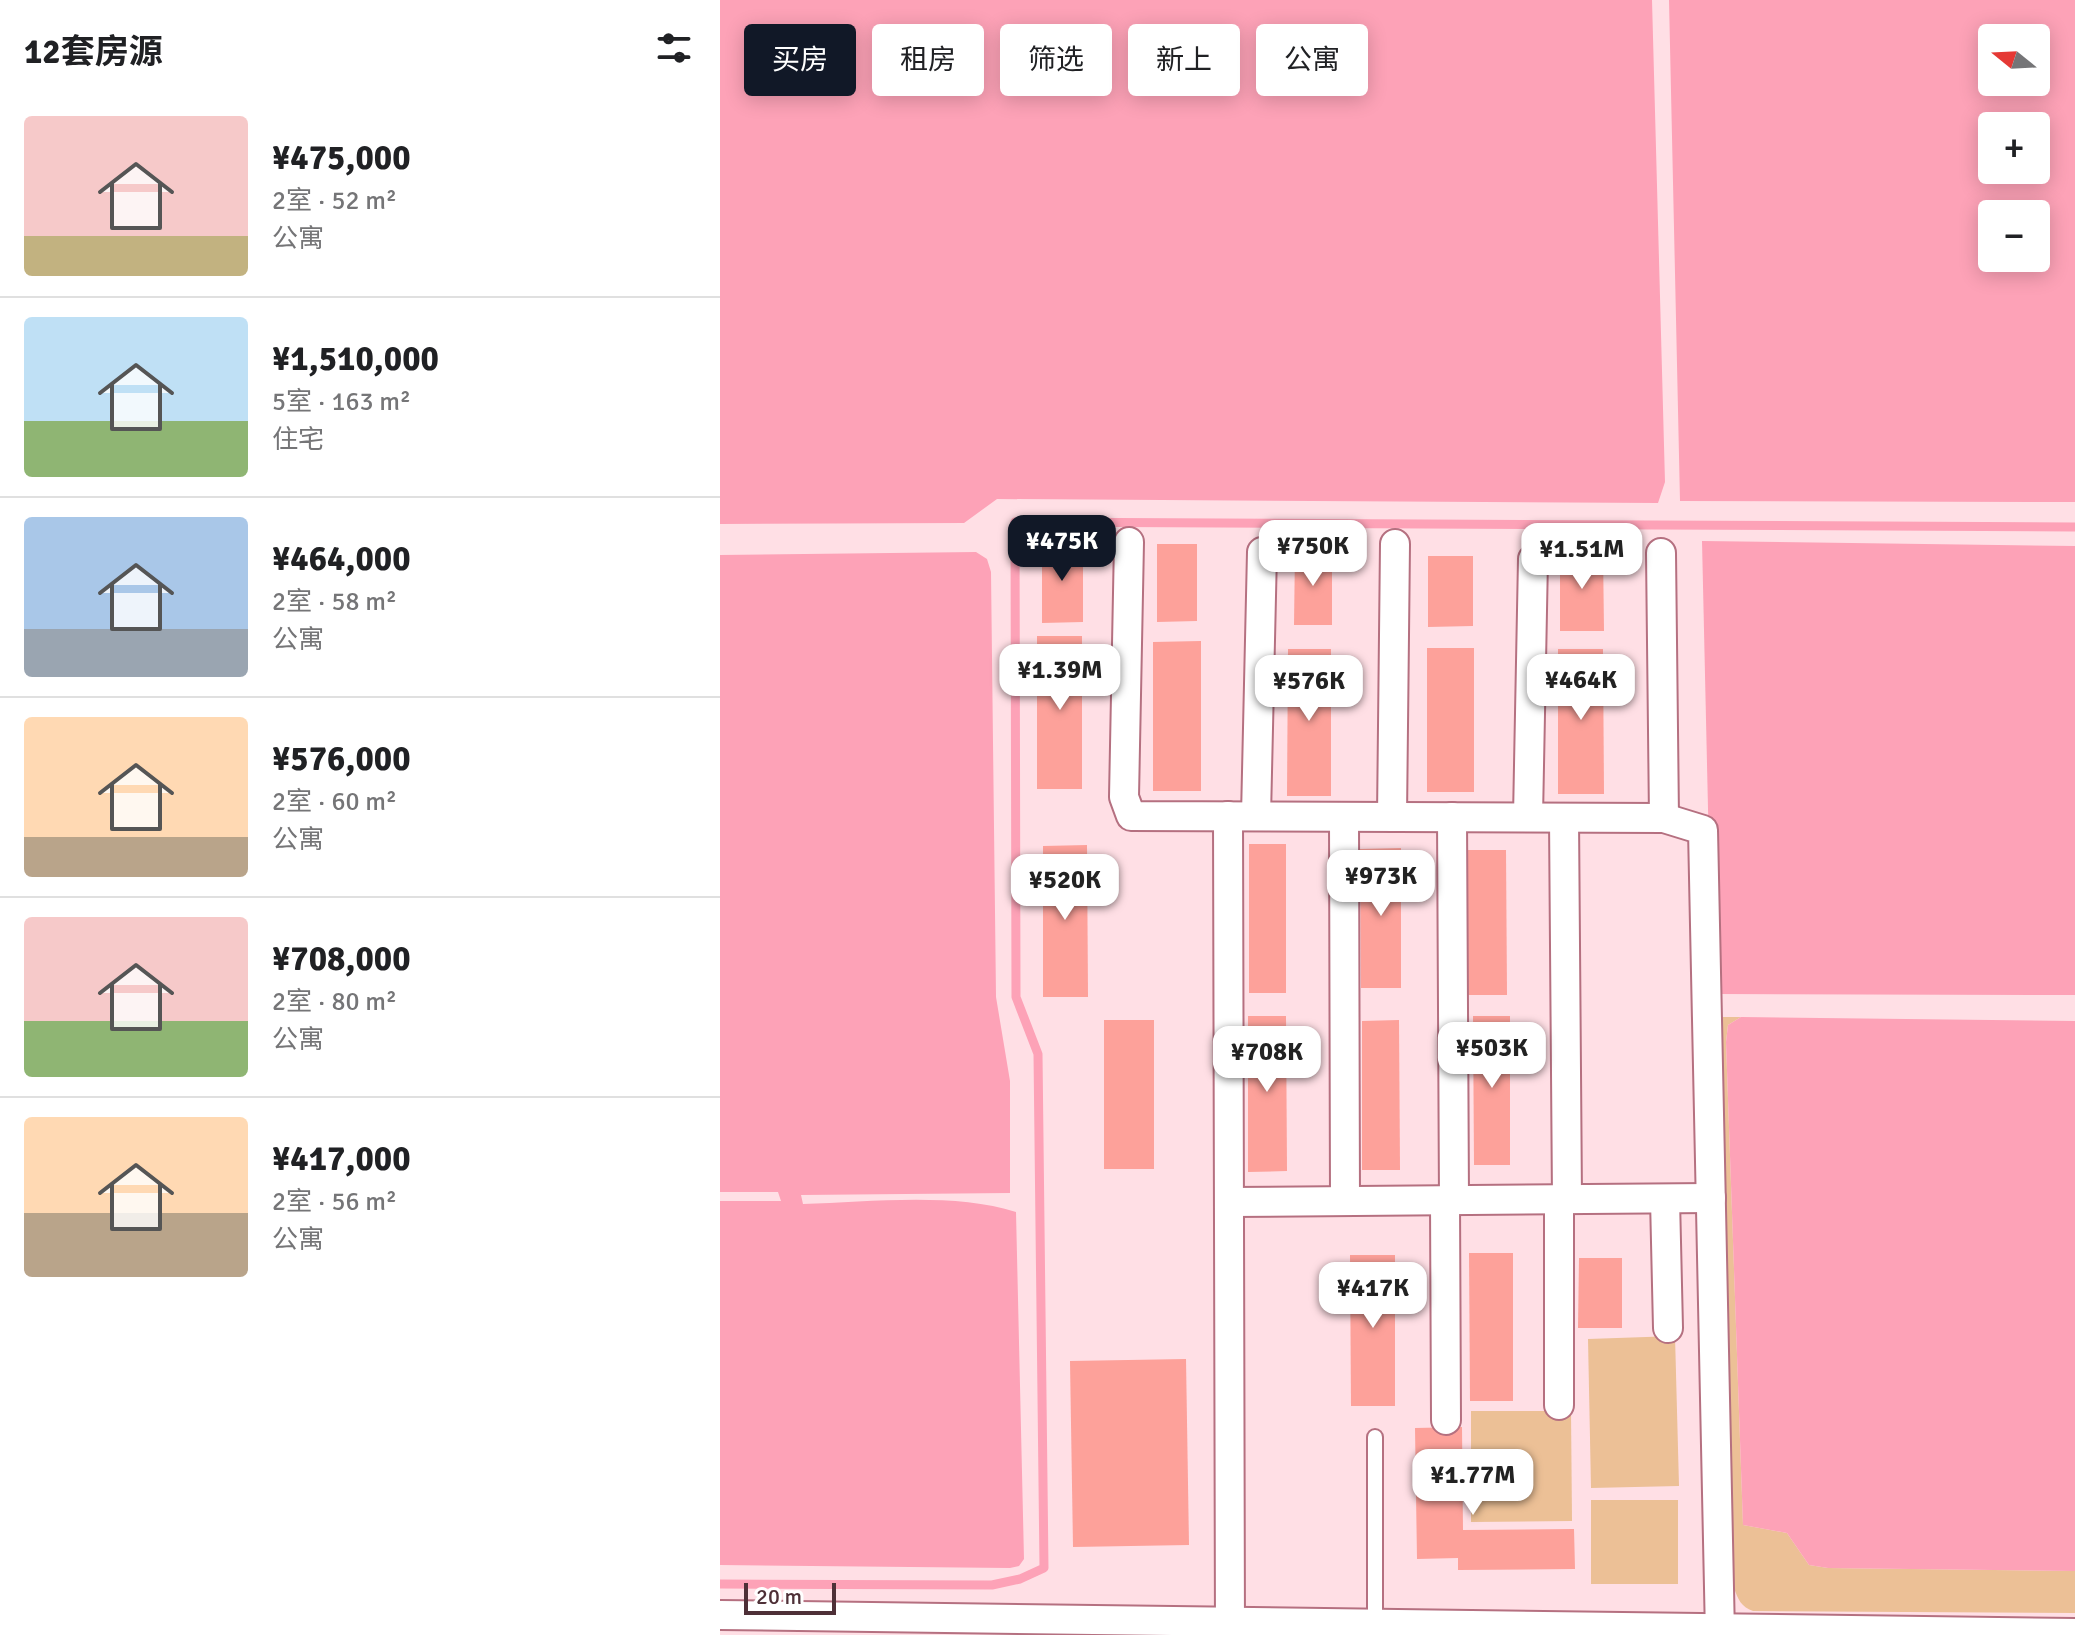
<!DOCTYPE html>
<html lang="zh">
<head>
<meta charset="utf-8">
<style>
	:root { --surface:#fff; --page:#f6f6f6; --text:#202124; --muted:#757577; --line:#e0e0e0; --accent:#111827 }
	body { margin:0; font-family:Signika,"Noto Sans SC",sans-serif; background:var(--page); color:var(--text); height:100vh; display:flex; flex-direction:column; font-size:30px; white-space:nowrap }
	* { box-sizing:border-box; margin:0 }
	p { font-size:26px; color:var(--muted) }
	.icon { flex:none; width:44px; height:44px; fill:none; stroke:currentColor; stroke-width:2; stroke-linecap:round; stroke-linejoin:round }
	.map { position:relative; flex:1; overflow:hidden }
	.side { display:flex; flex-direction:column; background:var(--surface); width:720px }
	.side>* { flex:none }
	.banner { position:absolute; left:24px; top:24px; width:760px; height:72px; display:flex; gap:16px }
	.needle { width:52px; rotate:288deg }
	.buttons { position:absolute; left:1258px; top:24px; display:grid; gap:16px }
	.buttons a { display:grid; place-items:center; width:72px; height:72px; border-radius:8px; background:var(--surface); box-shadow:0 4px 20px #0003; font-size:40px }
	.scale { position:absolute; left:24px; bottom:20px; width:92px; box-sizing:border-box; padding-left:8px; border:4px solid #4e3037; border-top:0; font-size:22px; line-height:28px; white-space:nowrap; color:#4e3037; -webkit-text-stroke:6px #fff; paint-order:stroke }
	.price { position:absolute; translate:-50% -68px; padding:0 18px; border-radius:16px; background:#fff; color:#222; font-size:26px; line-height:52px; filter:drop-shadow(0 2px 4px #0008) }
	.price::after { content:''; position:absolute; left:50%; top:48px; width:24px; height:18px; margin-left:-12px; background:inherit; clip-path:polygon(0 0,100% 0,50% 100%) }
	.price.selected { background:var(--accent); color:#fff }
	ul { padding:0; list-style:none }
	li { display:flex; align-items:center; gap:24px; height:200px; padding:0 24px }
	li+li { border-top:2px solid var(--line) }
	li span { display:grid; place-items:center; flex:none; width:224px; height:160px; border-radius:8px; color:#555 }
	li>.icon { margin-inline-start:auto }
	span .icon { width:96px; height:96px; fill:#fffc; stroke-width:1 }
	li b { font-size:34px }
	h2 { display:flex; justify-content:space-between; align-items:center; height:96px; padding:0 24px; font-size:34px }
	.chip { padding:0 28px; border-radius:8px; background:var(--surface); box-shadow:0 4px 20px #0003; font-size:28px; line-height:72px }
	.chip.selected { background:var(--accent); color:#fff }
	main { display:flex; flex:1; min-height:0 }
	.map>svg:first-child { display:block }
</style>
</head>
<body>
<main>
<section class="side">
<h2>12套房源<svg class="icon" aria-label="filters" viewBox="0 0 24 24"><path d="M4 7h16M4 17h16"/><circle cx="9" cy="7" r="2"/><circle cx="15" cy="17" r="2"/></svg></h2>
<ul>
<li><span style="background:linear-gradient(#f6c9c9 75%,#c2b280 0)"><svg class="icon" aria-label="home" viewBox="0 0 24 24"><path d="M3 11l9-7 9 7M6 9v11h12V9"/></svg></span><div><b>¥475,000</b><p>2室 · 52 m²</p><p>公寓</p></div></li>
<li><span style="background:linear-gradient(#bfe0f5 65%,#8fb573 0)"><svg class="icon" aria-label="home" viewBox="0 0 24 24"><path d="M3 11l9-7 9 7M6 9v11h12V9"/></svg></span><div><b>¥1,510,000</b><p>5室 · 163 m²</p><p>住宅</p></div></li>
<li><span style="background:linear-gradient(#a9c7e8 70%,#9aa5b1 0)"><svg class="icon" aria-label="home" viewBox="0 0 24 24"><path d="M3 11l9-7 9 7M6 9v11h12V9"/></svg></span><div><b>¥464,000</b><p>2室 · 58 m²</p><p>公寓</p></div></li>
<li><span style="background:linear-gradient(#ffd9b3 75%,#b9a48a 0)"><svg class="icon" aria-label="home" viewBox="0 0 24 24"><path d="M3 11l9-7 9 7M6 9v11h12V9"/></svg></span><div><b>¥576,000</b><p>2室 · 60 m²</p><p>公寓</p></div></li>
<li><span style="background:linear-gradient(#f6c9c9 65%,#8fb573 0)"><svg class="icon" aria-label="home" viewBox="0 0 24 24"><path d="M3 11l9-7 9 7M6 9v11h12V9"/></svg></span><div><b>¥708,000</b><p>2室 · 80 m²</p><p>公寓</p></div></li>
<li><span style="background:linear-gradient(#ffd9b3 60%,#b9a48a 0)"><svg class="icon" aria-label="home" viewBox="0 0 24 24"><path d="M3 11l9-7 9 7M6 9v11h12V9"/></svg></span><div><b>¥417,000</b><p>2室 · 56 m²</p><p>公寓</p></div></li>
</ul>
</section>
<div class="map">
<svg width="1355" height="1635" viewBox="0 0 1355 1635">
	<rect width="100%" height="100%" fill="#ffdfe5"/>
	<g fill="#ecc096">
		<path d="M1002 1017H1021L1008 1025 1006 1042 1023 1525 1067 1533 1089 1565 1108 1568 1355 1571V1613L1033 1611C1021 1607 1018 1599 1014 1588L998 1022Z"/>
		<polygon points="955,1336 959,1486 871,1488 868,1339"/>
		<polygon points="751,1411 851,1411 852,1521 751,1522"/>
		<rect x="871" y="1500" width="87" height="84"/>
	</g>
	<g fill="#fda2b7" fill-rule="evenodd">
		<polygon points="0,0 932,0 945,482 938,503 277,499 244,523 0,524"/>
		<path d="M949 0H1355V502L960 501ZM1316 38V82H1272V38ZM1316 126V170H1272V126ZM1316 214V258H1272V214Z"/>
		<polygon points="982,541 1355,546 1355,995 997,994 992,987"/>
		<path d="M256 552 267 559 271 572 276 997 290 1081V1193L81 1195 83 1204C149 1202 234 1192 296 1212L304 1559 299 1566 290 1568 0 1565V1201H61L58 1192H0V555Z"/>
		<polygon points="1021,1017 1355,1021 1355,1571 1108,1568 1089,1565 1067,1533 1023,1525 1006,1042 1008,1025"/>
	</g>
	<g fill="none" stroke-linecap="round" stroke-linejoin="round">
		<polyline stroke="#fda2b7" stroke-width="9" points="0,1584 272,1585 300,1579 324,1568 318,1054 296,997 295,522 1355,527"/>
	</g>
	<g fill="#fda19a">
		<polygon points="322,543 363,543 363,622 322,623"/>
		<polygon points="437,544 477,544 477,621 437,622"/>
		<polygon points="575,550 612,551 612,625 574,625"/>
		<polygon points="840,551 883,551 884,631 840,631"/>
		<polygon points="708,556 753,556 753,626 708,627"/>
		<rect x="317" y="636" width="45" height="153"/>
		<polygon points="481,641 481,791 433,791 433,642"/>
		<rect x="707" y="648" width="47" height="144"/>
		<polygon points="568,649 611,649 611,796 567,796"/>
		<polygon points="838,649 883,649 884,794 838,794"/>
		<rect x="529" y="844" width="37" height="149"/>
		<polygon points="367,845 368,997 323,997 323,846"/>
		<polygon points="681,848 681,988 641,988 640,849"/>
		<polygon points="748,850 786,850 787,995 748,995"/>
		<polygon points="528,1016 566,1016 567,1171 528,1172"/>
		<polygon points="753,1016 790,1016 790,1165 754,1165"/>
		<rect x="384" y="1020" width="50" height="149"/>
		<polygon points="679,1020 680,1170 642,1170 642,1021"/>
		<polygon points="749,1253 793,1253 793,1401 750,1401"/>
		<polygon points="630,1255 675,1255 675,1406 631,1406"/>
		<polygon points="859,1258 902,1258 902,1328 858,1328"/>
		<polygon points="466,1359 469,1545 353,1547 350,1361"/>
		<polygon points="742,1427 743,1530 854,1529 855,1569 738,1570 738,1558 697,1559 695,1428"/>
	</g>
	<g fill="none" stroke-linecap="round" stroke-linejoin="round">
		<defs>
			<polyline id="service" points="655,1624 655,1437"/>
			<g id="minor">
				<polyline points="409,542 404,797 411,816 944,818 983,830 1000,1635"/>
				<polyline points="941,553 944,818"/>
				<polyline points="508,816 510,1635"/>
				<polyline points="536,816 542,552"/>
				<polyline points="624,817 625,1201"/>
				<polyline points="672,817 675,544"/>
				<polyline points="732,817 734,1200"/>
				<polyline points="808,817 813,559"/>
				<polyline points="844,818 847,1199"/>
				<polyline points="945,1199 948,1328"/>
				<polyline points="839,1200 839,1405"/>
				<polyline points="725,1201 726,1420"/>
				<polyline points="509,1202 991,1198"/>
				<polyline points="0,1615 1355,1633"/>
			</g>
		</defs>
		<use href="#service" stroke="#b57080" stroke-width="18"/>
		<use href="#minor" stroke="#b57080" stroke-width="32"/>
		<use href="#service" stroke="#fff" stroke-width="14"/>
		<use href="#minor" stroke="#fff" stroke-width="28"/>
	</g>
</svg>
<div class="buttons">
<a><svg class="needle" viewBox="-14 -14 28 28"><path d="M0-13l5 13h-10z" fill="#e53935"/><path d="M0 13l5-13h-10z" fill="#757577"/></svg></a>
<a>+</a>
<a>−</a>
</div>
<div class="scale">20 m</div>
<b class="price selected" style="left:342px;top:583px">¥475K</b>
<b class="price" style="left:593px;top:588px">¥750K</b>
<b class="price" style="left:862px;top:591px">¥1.51M</b>
<b class="price" style="left:340px;top:712px">¥1.39M</b>
<b class="price" style="left:861px;top:722px">¥464K</b>
<b class="price" style="left:589px;top:723px">¥576K</b>
<b class="price" style="left:661px;top:918px">¥973K</b>
<b class="price" style="left:345px;top:922px">¥520K</b>
<b class="price" style="left:772px;top:1090px">¥503K</b>
<b class="price" style="left:547px;top:1094px">¥708K</b>
<b class="price" style="left:653px;top:1330px">¥417K</b>
<b class="price" style="left:753px;top:1517px">¥1.77M</b>
<div class="banner">
<a class="chip selected">买房</a>
<a class="chip">租房</a>
<a class="chip">筛选</a>
<a class="chip">新上</a>
<a class="chip">公寓</a>
</div>
</div>
</main>
</body>
</html>
